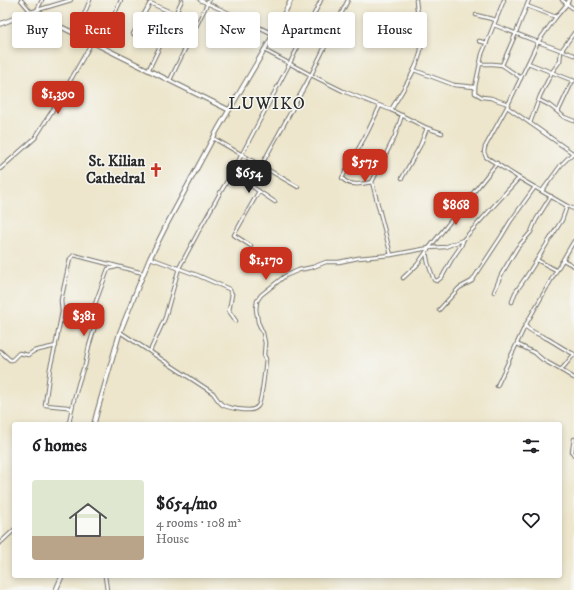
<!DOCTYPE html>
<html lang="en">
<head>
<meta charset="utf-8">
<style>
	:root { --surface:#fff; --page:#f2f2f2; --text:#202124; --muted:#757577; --accent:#c8321e }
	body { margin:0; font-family:"IM FELL DW Pica",serif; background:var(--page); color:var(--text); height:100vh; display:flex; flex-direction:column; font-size:15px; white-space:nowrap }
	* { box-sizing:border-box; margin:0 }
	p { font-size:13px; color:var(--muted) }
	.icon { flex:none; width:22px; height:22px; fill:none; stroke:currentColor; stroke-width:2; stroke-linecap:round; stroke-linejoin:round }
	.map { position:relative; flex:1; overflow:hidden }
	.drawer { position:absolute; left:12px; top:422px; width:550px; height:156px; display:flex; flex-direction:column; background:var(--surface); border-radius:4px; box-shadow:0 2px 6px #0003 }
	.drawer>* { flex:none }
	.guide { position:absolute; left:12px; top:12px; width:550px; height:36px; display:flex; gap:8px }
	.price { position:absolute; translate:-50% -34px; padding:0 9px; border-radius:8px; background:var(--accent); color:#fff; font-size:13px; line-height:26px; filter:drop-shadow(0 1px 2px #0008) }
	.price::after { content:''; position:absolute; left:50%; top:24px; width:12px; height:9px; margin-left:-6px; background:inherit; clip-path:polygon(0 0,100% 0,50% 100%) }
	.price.current { background:#222; color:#fff }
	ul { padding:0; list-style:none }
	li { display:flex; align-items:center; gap:12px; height:100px; padding:0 20px }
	li span { display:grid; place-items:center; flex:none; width:112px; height:80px; border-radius:4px; color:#555 }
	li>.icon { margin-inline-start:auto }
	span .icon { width:48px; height:48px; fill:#fffc; stroke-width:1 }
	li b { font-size:17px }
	h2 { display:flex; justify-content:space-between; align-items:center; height:48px; padding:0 20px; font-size:17px }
	.chip { padding:0 14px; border-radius:4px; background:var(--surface); box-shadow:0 2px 6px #0003; font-size:14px; line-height:36px }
	.chip.current { background:var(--accent); color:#fff }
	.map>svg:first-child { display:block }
</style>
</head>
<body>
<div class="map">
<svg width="574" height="590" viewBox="0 0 574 590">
	<rect width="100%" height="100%" fill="#f6f6f2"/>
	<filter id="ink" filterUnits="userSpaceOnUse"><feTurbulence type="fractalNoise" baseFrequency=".025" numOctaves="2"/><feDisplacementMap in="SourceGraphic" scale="8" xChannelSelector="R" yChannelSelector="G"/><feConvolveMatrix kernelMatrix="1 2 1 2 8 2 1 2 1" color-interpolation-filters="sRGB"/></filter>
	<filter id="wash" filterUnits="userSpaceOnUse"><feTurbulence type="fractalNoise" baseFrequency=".012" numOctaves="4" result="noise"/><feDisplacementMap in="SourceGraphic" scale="16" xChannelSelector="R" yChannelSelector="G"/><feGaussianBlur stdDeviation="0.9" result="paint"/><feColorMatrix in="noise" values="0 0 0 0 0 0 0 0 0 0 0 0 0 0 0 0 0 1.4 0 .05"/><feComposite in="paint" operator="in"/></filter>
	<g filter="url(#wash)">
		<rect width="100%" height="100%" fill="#ede6cc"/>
	</g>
	<g filter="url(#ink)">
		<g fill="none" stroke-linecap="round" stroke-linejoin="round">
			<defs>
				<g id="street">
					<polyline points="21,0 31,12 71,0"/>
					<polyline points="200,0 240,18 273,34"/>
					<polyline points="504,0 482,54 475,87 475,93 482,97 491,98 508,104"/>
					<polyline points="562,0 567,4 556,17 538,42 507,107 485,147 484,152 486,157 519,178 567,206 574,209"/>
					<polyline points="569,0 567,4 574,9"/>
					<polyline points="527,6 556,17"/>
					<polyline points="37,10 42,0"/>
					<polyline points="476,15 496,20"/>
					<polyline points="494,25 538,42 574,55"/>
					<polyline points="76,34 90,0"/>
					<polyline points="479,41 487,43"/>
					<polyline points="100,45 121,0"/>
					<polyline points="160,46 133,34 150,3 175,14"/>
					<polyline points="264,50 311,75 343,91 391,110 427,128 442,133"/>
					<polyline points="528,63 574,81"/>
					<polyline points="480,64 493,64 502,65"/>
					<polyline points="149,69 182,0"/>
					<polyline points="414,70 454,85 475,87"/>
					<polyline points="521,78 502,65 516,33 529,0"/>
					<polyline points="170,80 209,0"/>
					<polyline points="539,100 549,105 558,112 564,117 574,121"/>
					<polyline points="507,107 574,154"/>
					<path d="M391 110C401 92 418 69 421 49 423 35 417 15 416 0"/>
					<polyline points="558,112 573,80"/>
					<polyline points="530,123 540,96 552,72 560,61 561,51 574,33"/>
					<polyline points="213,138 298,187"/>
					<polyline points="261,166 311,75 348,0"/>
					<polyline points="0,169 35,138 61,97 92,42"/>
					<polyline points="232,173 275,202"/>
					<polyline points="402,178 420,146 427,128"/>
					<path d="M372 182C362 184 349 187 342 178L367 133 380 106"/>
					<polyline points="542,191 561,165 573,153"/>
					<polyline points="251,246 234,235 259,191"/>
					<polyline points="426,252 428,263 434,280 437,281 442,277 452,259 461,246 463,241"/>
					<polyline points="391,255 372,182 395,136 402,115"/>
					<polyline points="150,258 197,275 229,289 232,294 229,311 236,321"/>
					<polyline points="537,260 556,270"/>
					<polyline points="563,260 574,266"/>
					<polyline points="403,278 417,265 429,248 497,163"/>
					<polyline points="494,292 501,275 517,248 531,232 536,220 551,196"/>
					<polyline points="512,302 515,293 526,277 562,220 567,206"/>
					<polyline points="439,310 459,288 472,281 501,237 510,222 535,187"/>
					<path d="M525 326C532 333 541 335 548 339 557 344 565 350 574 354"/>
					<path d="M120 332 213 393C222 406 221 406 237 409 244 410 253 412 258 406 262 400 265 368 266 359L264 355 265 343 263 333 258 322 256 309 257 301 261 295 285 276 299 270 313 267 326 262H339L358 258 391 255 429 248 445 247 463 240 519 178"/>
					<polyline points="517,344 535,353 543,360 561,370 574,378"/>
					<polyline points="0,351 10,360 12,360 19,353 28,355 34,351 56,346"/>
					<polyline points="150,351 165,318 179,268 201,227 220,193 232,173 290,63 321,0"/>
					<polyline points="561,370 571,358 574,355"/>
					<polyline points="497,386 525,326 558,268 574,241"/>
					<polyline points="72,409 67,407 45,405 50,368 55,348 62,312 61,300 70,259 74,255 143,273"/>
					<path d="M69 424C72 405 77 387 83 369L85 366 89 346 96 323V316L94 311 95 304 108 269 116 267"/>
					<polyline points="574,439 572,452 574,455"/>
					<polyline points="0,543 14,530"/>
					<polyline points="105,576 107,590"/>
				</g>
				<g id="secondary">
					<polyline points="0,24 31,12 229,110"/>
					<polyline points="94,424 97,412 120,332 140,282 150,258 167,224 218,129 275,32 291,0"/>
					<polyline points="56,590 62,576"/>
				</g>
			</defs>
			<use href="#street" stroke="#6f6c63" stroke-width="4.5"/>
			<use href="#secondary" stroke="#6f6c63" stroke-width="5.5"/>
			<use href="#street" stroke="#fff" stroke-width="2.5"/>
			<use href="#secondary" stroke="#fff" stroke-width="3.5"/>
		</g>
	</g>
	<defs>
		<symbol id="church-bare" viewBox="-9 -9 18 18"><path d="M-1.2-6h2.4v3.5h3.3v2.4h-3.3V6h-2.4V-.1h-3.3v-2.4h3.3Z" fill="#c8321e" stroke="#f6f6f2" stroke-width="2.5" paint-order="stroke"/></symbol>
	</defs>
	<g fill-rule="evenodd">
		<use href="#church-bare" x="146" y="160" width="20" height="20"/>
	</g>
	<g text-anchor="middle" stroke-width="3" stroke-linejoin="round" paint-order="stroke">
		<g font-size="15" font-weight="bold" fill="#2b2b2b" stroke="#f6f6f2" text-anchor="end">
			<text x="145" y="166">St. Kilian<tspan x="145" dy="17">Cathedral</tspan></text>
		</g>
		<g font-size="17" letter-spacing="1" fill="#2b2b2b" stroke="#f6f6f2">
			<text x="267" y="109">LUWIKO</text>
		</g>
	</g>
</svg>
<b class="price" style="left:58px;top:115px">$1,390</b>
<b class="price" style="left:365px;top:183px">$575</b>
<b class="price current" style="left:249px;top:194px">$654</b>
<b class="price" style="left:456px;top:226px">$868</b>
<b class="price" style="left:266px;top:281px">$1,170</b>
<b class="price" style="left:84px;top:337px">$381</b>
<div class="guide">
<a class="chip">Buy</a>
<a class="chip current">Rent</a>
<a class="chip">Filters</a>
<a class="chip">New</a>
<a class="chip">Apartment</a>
<a class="chip">House</a>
</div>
<section class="drawer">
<h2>6 homes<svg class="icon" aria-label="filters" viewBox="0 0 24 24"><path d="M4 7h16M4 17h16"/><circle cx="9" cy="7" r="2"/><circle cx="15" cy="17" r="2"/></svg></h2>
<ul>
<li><span style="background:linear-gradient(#dfe7d0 70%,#b9a48a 0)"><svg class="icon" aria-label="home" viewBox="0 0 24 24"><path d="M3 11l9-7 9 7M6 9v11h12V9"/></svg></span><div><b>$654/mo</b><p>4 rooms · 108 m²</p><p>House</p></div><svg class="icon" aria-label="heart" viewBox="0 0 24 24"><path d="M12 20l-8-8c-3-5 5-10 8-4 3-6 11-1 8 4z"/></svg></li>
</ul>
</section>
</div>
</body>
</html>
